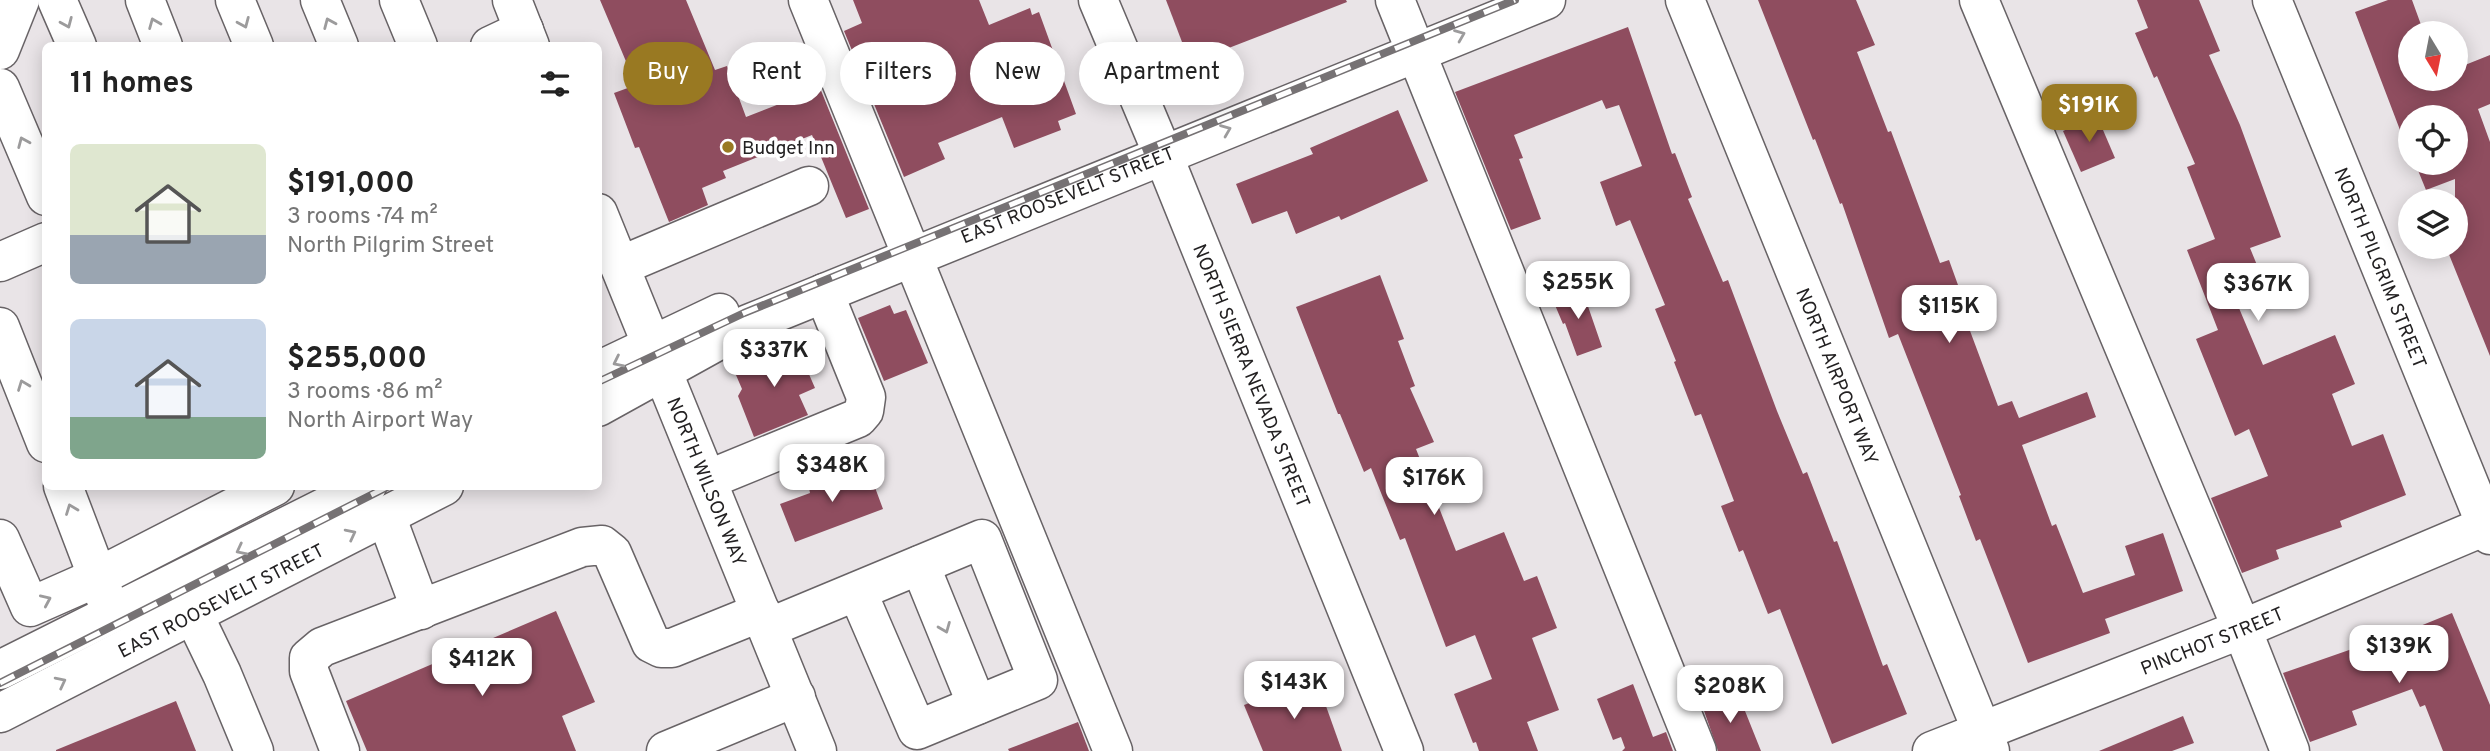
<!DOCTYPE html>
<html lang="en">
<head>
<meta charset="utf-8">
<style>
	:root { --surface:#fff; --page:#f2f2f2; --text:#222; --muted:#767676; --accent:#997922 }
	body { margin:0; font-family:Overpass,sans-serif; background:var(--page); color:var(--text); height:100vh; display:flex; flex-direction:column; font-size:26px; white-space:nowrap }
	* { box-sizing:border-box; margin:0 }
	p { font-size:23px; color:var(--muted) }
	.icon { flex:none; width:38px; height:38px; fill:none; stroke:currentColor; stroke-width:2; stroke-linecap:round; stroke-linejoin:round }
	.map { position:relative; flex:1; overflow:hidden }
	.side { position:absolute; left:42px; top:42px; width:560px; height:448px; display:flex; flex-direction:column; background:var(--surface); border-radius:10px; box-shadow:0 4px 18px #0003 }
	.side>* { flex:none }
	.banner { position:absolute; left:623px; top:42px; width:665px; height:63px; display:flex; gap:14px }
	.needle { width:46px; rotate:170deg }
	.controls { position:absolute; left:2398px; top:21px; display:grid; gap:14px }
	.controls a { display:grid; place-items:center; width:70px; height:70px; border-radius:50%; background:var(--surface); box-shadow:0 4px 18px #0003; font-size:35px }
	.price { position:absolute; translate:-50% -60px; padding:0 16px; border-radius:14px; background:#fff; color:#222; font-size:23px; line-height:46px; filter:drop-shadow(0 2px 4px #0008) }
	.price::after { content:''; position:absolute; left:50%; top:42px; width:21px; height:16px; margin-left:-10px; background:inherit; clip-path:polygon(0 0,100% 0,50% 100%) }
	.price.selected { background:var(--accent); color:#fff }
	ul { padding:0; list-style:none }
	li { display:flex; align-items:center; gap:21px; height:175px; padding:0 28px }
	li span { display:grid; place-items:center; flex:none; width:196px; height:140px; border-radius:10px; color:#555 }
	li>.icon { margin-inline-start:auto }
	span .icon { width:84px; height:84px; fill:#fffc; stroke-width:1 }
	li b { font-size:30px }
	h2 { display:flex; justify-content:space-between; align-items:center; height:84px; padding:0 28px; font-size:30px }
	.tag { padding:0 24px; border-radius:32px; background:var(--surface); box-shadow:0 4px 18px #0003; font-size:24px; line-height:63px }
	.tag.selected { background:var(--accent); color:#fff }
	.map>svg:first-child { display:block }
</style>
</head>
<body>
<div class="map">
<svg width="2490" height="751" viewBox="0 0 2490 751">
	<rect width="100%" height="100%" fill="#e9e4e7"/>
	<g fill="#8f4d5f">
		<polygon points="600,0 686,0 715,70 727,66 746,117 820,88 869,209 846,218 812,135 723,171 726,178 702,188 708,205 669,222 639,147 635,148 614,93 636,85"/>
		<polygon points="853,0 979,0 989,25 1030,8 1032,15 1039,12 1076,114 1058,121 1061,130 1014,148 1002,117 938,143 945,159 904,177 844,31 862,23"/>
		<polygon points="1166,0 1346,0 1347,2 1190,63"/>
		<polygon points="1758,0 1856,0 1875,45 1857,52 1888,132 1891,131 1940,263 1949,260 1967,310 1963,312 1998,406 2012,401 2019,418 2087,392 2096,417 2022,445 2052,526 2056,524 2083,593 2135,575 2125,546 2163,533 2183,591 2105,619 2110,633 2028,663 1980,539 1976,541 1959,496 1961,495 1898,334 1889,338 1842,203 1840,204 1815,139 1813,140"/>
		<polygon points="2137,0 2199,0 2220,51 2209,55 2240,125 2281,237 2250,248 2259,270 2228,282 2263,365 2335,335 2355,384 2332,394 2352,446 2383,434 2406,495 2340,521 2342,527 2276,550 2279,559 2242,573 2211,498 2268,476 2249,429 2235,436 2196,339 2218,330 2187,250 2215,239 2187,167 2195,164 2157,76 2154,78 2135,33 2148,28"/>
		<polygon points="2388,0 2412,0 2424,33 2410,33 2410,79 2455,79 2455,69 2490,55 2490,104 2478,109 2490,142 2490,356 2446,247 2455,247 2455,179 2426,190 2415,163 2455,163 2455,117 2410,117 2410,148 2403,129 2400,130 2355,12"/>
		<polygon points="1628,27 1672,154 1675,153 1692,197 1688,199 1723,282 1728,280 1777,411 1803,474 1807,472 1834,542 1837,541 1883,666 1887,664 1907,714 1832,744 1780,609 1768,614 1743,550 1739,552 1721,506 1734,501 1701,414 1695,416 1674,362 1676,361 1655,309 1665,305 1630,220 1616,226 1600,182 1642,166 1619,105 1606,109 1602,100 1514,135 1523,158 1519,159 1541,219 1511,230 1455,92"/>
		<polygon points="1398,110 1428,181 1341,220 1339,216 1296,234 1287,211 1252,224 1236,184 1313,154 1310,148"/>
		<polygon points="2097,116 2115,158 2081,172 2063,131"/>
		<polygon points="1380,275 1404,339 1398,341 1415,386 1410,388 1434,442 1416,449 1456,551 1504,532 1524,581 1537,576 1557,628 1532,638 1559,710 1527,722 1538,751 1479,751 1476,742 1473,743 1454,694 1492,679 1475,635 1446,647 1405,538 1400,540 1371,468 1364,472 1340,414 1338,414 1296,307"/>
		<polygon points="1581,286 1602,347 1577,356 1565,323 1563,324 1552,298"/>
		<polygon points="890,305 894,314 906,310 928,363 884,381 858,318"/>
		<polygon points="795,342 815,388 799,395 808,415 754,437 738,396 742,389 733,368"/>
		<polygon points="867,466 883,509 795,542 780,504 810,493 809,488"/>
		<polygon points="556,611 595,702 562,716 576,751 367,751 346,701"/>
		<polygon points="2452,613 2490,705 2490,751 2443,751 2425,705 2420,707 2412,689 2352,711 2357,725 2310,742 2283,673 2375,641 2376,644"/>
		<polygon points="1316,678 1342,751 1263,751 1244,705"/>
		<polygon points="1633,684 1653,737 1666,732 1673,751 1622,751 1625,748 1621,737 1613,740 1597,699"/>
		<polygon points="1737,691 1761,751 1718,751 1702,705"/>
		<polygon points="176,701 196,751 56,751 56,750"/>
		<polygon points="2183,716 2194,743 2172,751 2099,751"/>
		<polygon points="1078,722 1089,751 1009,751 1008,749"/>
	</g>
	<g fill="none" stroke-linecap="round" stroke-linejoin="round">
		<defs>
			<g id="minor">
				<polyline points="57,0 77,46"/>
				<polyline points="145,0 163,46"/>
				<polyline points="235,0 254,46"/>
				<polyline points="320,0 339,46"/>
				<polyline points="399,0 418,46"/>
				<polyline points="808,0 1113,751"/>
				<path id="s1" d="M1098 0 1159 145 1404 751"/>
				<polyline points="1395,0 1697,751"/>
				<polyline points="1979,0 2242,629 2290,751"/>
				<path id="s2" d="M2272 0 2490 535"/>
				<polyline points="490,46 524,30"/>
				<polyline points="0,50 20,0"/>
				<polyline points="0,88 46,196"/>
				<polyline points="0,262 46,242"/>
				<polyline points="620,266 809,186"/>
				<polyline points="0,327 46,443"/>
				<polyline points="598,371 720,313"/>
				<path id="s3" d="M598 407 748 324 1546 0"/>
				<polyline points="707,480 858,418 864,411 866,397 824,293"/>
				<polyline points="63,486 106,599"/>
				<polyline points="386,516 421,610"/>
				<polyline points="0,539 30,607 98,577 275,486"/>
				<polyline points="920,565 977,705"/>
				<polyline points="183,593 222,674 254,751"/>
				<polyline points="768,628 982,539 1038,680 917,730 857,591"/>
				<polyline points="0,670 367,486"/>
				<path id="s4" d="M0 713 444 486"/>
				<polyline points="340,751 309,671 309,658 322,647 582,547 602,545 612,553 651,643 661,648 672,648 761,612"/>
				<polyline points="666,751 796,697"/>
				<path id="s5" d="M1932 751 2242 629 2490 524"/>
			</g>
			<g id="major">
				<polyline points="512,0 530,46"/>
				<path id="s6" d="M1685 0 1990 751"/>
				<path id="s7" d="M598 213 817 751"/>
			</g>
		</defs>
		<use href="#minor" stroke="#686366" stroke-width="41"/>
		<use href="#major" stroke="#686366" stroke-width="41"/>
		<use href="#minor" stroke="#fff" stroke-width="38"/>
		<use href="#major" stroke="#fff" stroke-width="38"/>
		<defs>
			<g id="rail">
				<polyline points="598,382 744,313 1515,0"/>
				<polyline points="0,683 389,486"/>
			</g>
		</defs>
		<use href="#rail" stroke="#767274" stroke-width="8"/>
		<use href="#rail" stroke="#fff" stroke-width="5" stroke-dasharray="16" stroke-linecap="butt"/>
	</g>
	<defs><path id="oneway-chevron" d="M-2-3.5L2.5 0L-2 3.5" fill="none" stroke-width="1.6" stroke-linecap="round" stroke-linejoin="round" transform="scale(1.75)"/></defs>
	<g stroke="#9c9b9c">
		<use href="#oneway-chevron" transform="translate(67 23) rotate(67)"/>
		<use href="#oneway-chevron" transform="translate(154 23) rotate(-112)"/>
		<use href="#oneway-chevron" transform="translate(244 23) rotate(67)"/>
		<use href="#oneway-chevron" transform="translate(329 23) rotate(-113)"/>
		<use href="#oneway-chevron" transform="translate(1460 35) rotate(-22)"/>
		<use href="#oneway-chevron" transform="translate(1226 130) rotate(-22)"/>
		<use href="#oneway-chevron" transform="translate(23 142) rotate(-113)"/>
		<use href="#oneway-chevron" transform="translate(618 362) rotate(154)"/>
		<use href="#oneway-chevron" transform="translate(23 385) rotate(-111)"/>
		<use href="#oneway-chevron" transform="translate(71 509) rotate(-111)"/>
		<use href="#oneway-chevron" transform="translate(351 534) rotate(-27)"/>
		<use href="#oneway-chevron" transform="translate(241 550) rotate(153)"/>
		<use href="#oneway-chevron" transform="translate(46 600) rotate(-24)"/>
		<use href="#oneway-chevron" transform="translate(945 628) rotate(68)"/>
		<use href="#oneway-chevron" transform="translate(61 682) rotate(-27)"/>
	</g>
	<circle fill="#997922" stroke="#fff" stroke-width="2.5" cx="728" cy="147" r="7"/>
	<g text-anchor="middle" stroke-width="7" stroke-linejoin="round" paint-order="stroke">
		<g font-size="19" fill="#232122" stroke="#fff" text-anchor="start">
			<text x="742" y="154">Budget Inn</text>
		</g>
		<g font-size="19" fill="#232122" stroke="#fff">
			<text dy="7" stroke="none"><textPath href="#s3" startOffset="516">EAST ROOSEVELT STREET</textPath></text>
			<text dy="7" stroke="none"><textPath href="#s2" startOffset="289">NORTH PILGRIM STREET</textPath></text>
			<text dy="7" stroke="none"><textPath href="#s1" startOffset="406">NORTH SIERRA NEVADA STREET</textPath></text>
			<text dy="7" stroke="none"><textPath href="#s6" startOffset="406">NORTH AIRPORT WAY</textPath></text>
			<text dy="7" stroke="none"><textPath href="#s7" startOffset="290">NORTH WILSON WAY</textPath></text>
			<text dy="7" stroke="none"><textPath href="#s4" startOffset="248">EAST ROOSEVELT STREET</textPath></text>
			<text dy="7" stroke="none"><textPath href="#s5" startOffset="301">PINCHOT STREET</textPath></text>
		</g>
	</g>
</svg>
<div class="controls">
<a><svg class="needle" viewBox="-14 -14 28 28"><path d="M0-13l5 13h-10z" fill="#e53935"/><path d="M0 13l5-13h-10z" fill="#767676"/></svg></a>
<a><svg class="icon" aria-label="locate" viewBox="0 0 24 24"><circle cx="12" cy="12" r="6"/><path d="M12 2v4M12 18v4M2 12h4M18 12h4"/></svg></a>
<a><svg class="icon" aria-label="layers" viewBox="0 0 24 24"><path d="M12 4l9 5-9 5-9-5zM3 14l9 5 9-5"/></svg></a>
</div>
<b class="price selected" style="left:2089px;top:144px">$191K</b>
<b class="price" style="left:1578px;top:321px">$255K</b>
<b class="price" style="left:2258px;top:323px">$367K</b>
<b class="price" style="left:1949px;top:345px">$115K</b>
<b class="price" style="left:774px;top:389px">$337K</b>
<b class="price" style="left:832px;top:504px">$348K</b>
<b class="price" style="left:1434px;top:517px">$176K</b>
<b class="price" style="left:2399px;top:685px">$139K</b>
<b class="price" style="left:482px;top:698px">$412K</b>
<b class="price" style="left:1294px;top:721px">$143K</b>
<b class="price" style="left:1730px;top:725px">$208K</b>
<div class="banner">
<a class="tag selected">Buy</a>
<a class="tag">Rent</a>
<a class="tag">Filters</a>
<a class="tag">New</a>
<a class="tag">Apartment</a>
</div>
<section class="side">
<h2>11 homes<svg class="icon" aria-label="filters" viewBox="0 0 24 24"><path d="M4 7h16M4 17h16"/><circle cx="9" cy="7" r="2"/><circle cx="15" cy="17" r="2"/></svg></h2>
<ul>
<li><span style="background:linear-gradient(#dfe7d0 65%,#9aa5b1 0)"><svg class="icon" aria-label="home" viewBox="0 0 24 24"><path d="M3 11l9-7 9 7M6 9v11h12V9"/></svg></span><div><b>$191,000</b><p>3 rooms · 74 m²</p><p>North Pilgrim Street</p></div></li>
<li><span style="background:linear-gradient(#c9d6e8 70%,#7fa58c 0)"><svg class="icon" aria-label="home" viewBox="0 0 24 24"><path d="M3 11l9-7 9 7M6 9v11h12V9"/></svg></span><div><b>$255,000</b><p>3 rooms · 86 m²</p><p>North Airport Way</p></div></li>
</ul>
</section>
</div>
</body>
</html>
